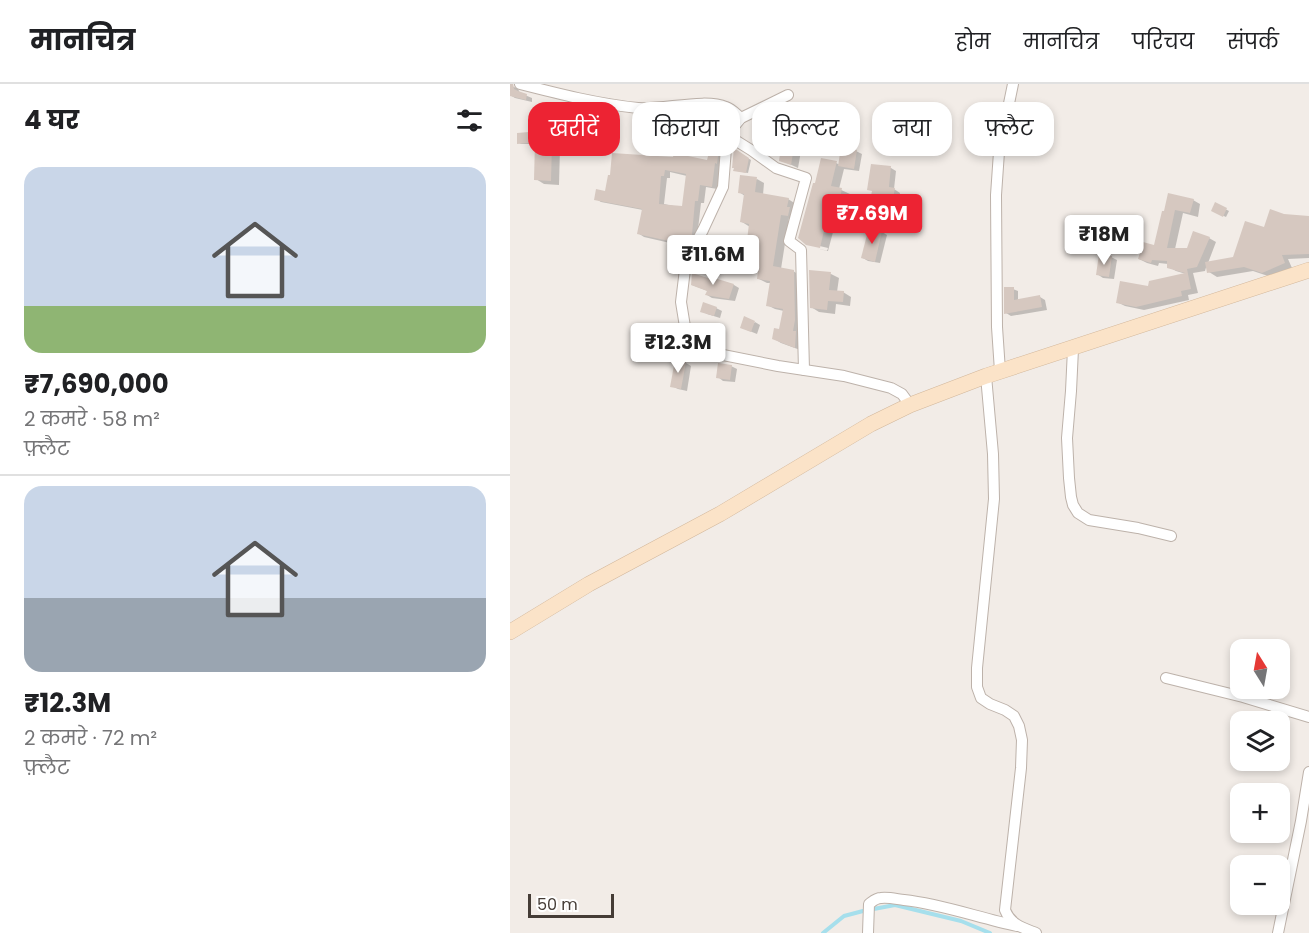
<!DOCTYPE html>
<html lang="hi">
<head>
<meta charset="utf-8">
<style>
	:root { --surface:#fff; --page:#f6f6f6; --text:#202124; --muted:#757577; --line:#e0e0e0; --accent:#ed2333 }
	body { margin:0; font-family:Poppins,"Noto Sans Devanagari",sans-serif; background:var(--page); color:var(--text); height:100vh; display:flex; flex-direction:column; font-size:22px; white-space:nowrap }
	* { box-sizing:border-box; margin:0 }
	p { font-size:20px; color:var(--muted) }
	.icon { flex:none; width:33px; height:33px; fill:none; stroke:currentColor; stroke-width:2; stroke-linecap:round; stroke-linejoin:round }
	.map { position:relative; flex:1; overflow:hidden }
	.details { display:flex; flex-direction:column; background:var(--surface); width:510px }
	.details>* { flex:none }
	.hud { position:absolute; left:18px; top:18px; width:570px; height:54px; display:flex; gap:12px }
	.needle { width:39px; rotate:349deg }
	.controls { position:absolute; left:720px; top:555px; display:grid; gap:12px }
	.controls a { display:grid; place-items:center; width:60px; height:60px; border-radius:12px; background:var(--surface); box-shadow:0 3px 9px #0003; font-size:30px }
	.scale { position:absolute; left:18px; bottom:15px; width:86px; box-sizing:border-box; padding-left:6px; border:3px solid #453c36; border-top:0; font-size:16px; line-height:21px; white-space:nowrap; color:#453c36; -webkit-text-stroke:4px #fff; paint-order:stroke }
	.price { position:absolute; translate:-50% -51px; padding:0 14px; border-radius:6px; background:#fff; color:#222; font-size:20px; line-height:39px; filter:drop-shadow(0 2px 3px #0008) }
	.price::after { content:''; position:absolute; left:50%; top:36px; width:18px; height:14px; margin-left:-9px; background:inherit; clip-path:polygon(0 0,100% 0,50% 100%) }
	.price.selected { background:var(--accent); color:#fff }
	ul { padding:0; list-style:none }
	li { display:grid; align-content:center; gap:12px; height:318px; padding:0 24px }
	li+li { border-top:2px solid var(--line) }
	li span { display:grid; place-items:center; height:186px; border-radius:18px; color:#555 }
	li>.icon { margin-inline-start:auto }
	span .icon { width:108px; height:108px; fill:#fffc; stroke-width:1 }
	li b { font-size:26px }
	h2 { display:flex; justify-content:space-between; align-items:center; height:72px; padding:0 24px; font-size:26px }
	.chip { padding:0 21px; border-radius:18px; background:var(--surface); box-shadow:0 3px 9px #0003; font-size:21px; line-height:54px }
	.chip.selected { background:var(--accent); color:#fff }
	header { display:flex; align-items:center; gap:36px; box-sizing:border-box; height:84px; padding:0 30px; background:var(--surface); border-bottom:2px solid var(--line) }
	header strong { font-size:28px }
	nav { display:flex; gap:33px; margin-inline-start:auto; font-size:21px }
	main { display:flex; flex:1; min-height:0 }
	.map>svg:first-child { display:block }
</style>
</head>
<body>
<header>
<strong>मानचित्र</strong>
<nav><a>होम</a><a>मानचित्र</a><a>परिचय</a><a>संपर्क</a></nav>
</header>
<main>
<section class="details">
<h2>4 घर<svg class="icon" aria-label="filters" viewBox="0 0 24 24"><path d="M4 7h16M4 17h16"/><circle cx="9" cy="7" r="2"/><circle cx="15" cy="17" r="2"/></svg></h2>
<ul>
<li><span style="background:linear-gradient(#c9d6e8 75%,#8fb573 0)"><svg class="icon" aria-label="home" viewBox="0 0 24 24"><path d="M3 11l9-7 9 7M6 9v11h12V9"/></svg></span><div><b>₹7,690,000</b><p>2 कमरे · 58 m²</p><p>फ़्लैट</p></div></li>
<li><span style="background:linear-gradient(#c9d6e8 60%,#9aa5b1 0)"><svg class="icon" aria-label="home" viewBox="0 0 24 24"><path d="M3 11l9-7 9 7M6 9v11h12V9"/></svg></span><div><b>₹12.3M</b><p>2 कमरे · 72 m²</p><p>फ़्लैट</p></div></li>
</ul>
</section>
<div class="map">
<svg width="799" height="849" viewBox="0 0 799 849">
	<rect width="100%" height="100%" fill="#f2ece7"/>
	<g fill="#0003" fill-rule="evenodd">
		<polygon points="2,2 8,5 10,9 22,14 22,18 5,14 0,11"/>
		<polygon points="137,33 143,36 143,57 136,57 131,54"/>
		<polygon points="288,40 295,44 288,84 271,76 271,72 264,70 256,66"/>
		<polygon points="19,50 21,51 21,60 11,60 9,59"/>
		<polygon points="42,59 50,64 49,101 34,100 26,95"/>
		<path d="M208 60 214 63 207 105 196 103 194 119H191L187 154 181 167 166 164 160 160V159L134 153 128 149 133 126 91 118 86 115 96 108 99 92 198 78ZM160 88 177 92 173 124 154 120 157 94H160Z"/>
		<polygon points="226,67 241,76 238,89 227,87"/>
		<polygon points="346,67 352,70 349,87 334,85 329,105 340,110 335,134 327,133 318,167 306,164 317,167 318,164 297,159 326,79 330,81"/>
		<polygon points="363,81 381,84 386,87 384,105 390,109 387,126 366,123 361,120 363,108"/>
		<polygon points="247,95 254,99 253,111 278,115 286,120 286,136 279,134 271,185 283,187 291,192 293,267 271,259 263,254 271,247 274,227 265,225 257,221 261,199 257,199 249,195 250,179 244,158 238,155 240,143 232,138 235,112 229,108"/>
		<polygon points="683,116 690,120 688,133 673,129 665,165 678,165 699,154 706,158 698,179 724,175 755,145 774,131 799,133 799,174 778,175 782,184 761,193 743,187 707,193 699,188 697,180 695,187 683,189 688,209 678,211 679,216 634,226 615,222 607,218 639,204 676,190 666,187 659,183 658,180 649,179 648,182 637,179 629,175 645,163 653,129"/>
		<polygon points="705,120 719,127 716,133 703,127"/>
		<polygon points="372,148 377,151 370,179 358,177 353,174"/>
		<polygon points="601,173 607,176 604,195 593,194 587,190"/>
		<polygon points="301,188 321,190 329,194 327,208 333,208 341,213 340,222 326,220 325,230 309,228 301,223"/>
		<polygon points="182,201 224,201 229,204 225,217 202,214 197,211 198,207"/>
		<polygon points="503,205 508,207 508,217 530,213 535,216 537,226 501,232 496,229"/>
		<polygon points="206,224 212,227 210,234 197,230 192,227"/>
		<polygon points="245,238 250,241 247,250 237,246"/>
		<polygon points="166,278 176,279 181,282 177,307 168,305 162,302"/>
		<polygon points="221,282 227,285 225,298 213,297 208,293"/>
	</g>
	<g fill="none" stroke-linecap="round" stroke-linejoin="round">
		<polyline stroke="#a6dfec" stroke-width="4" points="313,849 334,832 353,827 385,821 451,837 480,849"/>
	</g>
	<g fill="#d6c8c0" fill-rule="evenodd">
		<polygon points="0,0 3,0 4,5 8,7 17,10 16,16 0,12"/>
		<polygon points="506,24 514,25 513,35 504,34"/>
		<polygon points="253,31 288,39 281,81 269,77 270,70 255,67 246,60 251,33"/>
		<polygon points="300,31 308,32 307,42 298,41"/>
		<rect x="129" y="32" width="9" height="22"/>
		<polygon points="19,48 19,59 7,60 7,49"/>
		<polygon points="25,57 42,58 41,97 24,96"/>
		<path d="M202 57 208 58 209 64 207 80 205 79 202 103 190 101 188 117H185L182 151 174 164 158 161 159 157 127 150 132 125 84 116 86 105 95 107 98 91H100L102 69 163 73 164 69 197 76ZM155 86 176 90 172 122 149 120 151 92H154Z"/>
		<polygon points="331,63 347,66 344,85 328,82"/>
		<polygon points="224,64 239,74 236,89 223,87 224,84 222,84"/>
		<polygon points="311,74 327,77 321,102 332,104 327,131 318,129 310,164 296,161 288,154 303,99 305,99"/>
		<polygon points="361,80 381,82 379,103 385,104 381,124 359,120 362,107 357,106"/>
		<polygon points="230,91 247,93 245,108 279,114 277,123 280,123 278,132 271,131 263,182 284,186 285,236 283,247 286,247 285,264 262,255 264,244 269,245 273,225 256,222 260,197 247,195 249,179 245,178 245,175 240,174 243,157 237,156 239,140 230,138 234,110 228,109"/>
		<polygon points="658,109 684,115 680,129 665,126 657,164 677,164 683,147 700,153 687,183 677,185 681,205 671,207 672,212 626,223 606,219 610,197 638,202 639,197 675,189 657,184 657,177 642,176 641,179 628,175 633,158 644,161 652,127 654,127"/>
		<polygon points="705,118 717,124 713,133 701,127"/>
		<polygon points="760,125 774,130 799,132 799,170 772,171 775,179 752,189 734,183 697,189 695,178 723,173 735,137 754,143"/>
		<polygon points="359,143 372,147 365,178 351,174"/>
		<polygon points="589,170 602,172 599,193 586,191"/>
		<polygon points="299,186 321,188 319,206 334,207 333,218 318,217 317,226 300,224"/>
		<polygon points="182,189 201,195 201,193 224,200 219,215 195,211 197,207 181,201"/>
		<polygon points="494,203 504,203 504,216 530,211 532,223 494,230"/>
		<polygon points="193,218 207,223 204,232 190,228"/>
		<polygon points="234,232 245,237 241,248 230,244"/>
		<polygon points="165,276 176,278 171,305 160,303"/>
		<polygon points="208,279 222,281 220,296 206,294"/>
	</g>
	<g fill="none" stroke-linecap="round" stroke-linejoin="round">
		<defs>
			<g id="street">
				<path d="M10 0C49 10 88 20 128 24 153 26 195 14 216 23 222 25 226 30 231 34"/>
				<polyline points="278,11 231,34 217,51 213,103 193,146 176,177 171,218 176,249 180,259 188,266 268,282 334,292 381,304 392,310 400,321"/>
				<polyline points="217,51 241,66 266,84 296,94 279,157 291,166 294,286"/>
				<polyline points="563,265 561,307 557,354 559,394 561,413 563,421 568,429 579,436 628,444 661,452"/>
				<polyline points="490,287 487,243 486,111 489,68 503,0"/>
				<path d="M476 292 483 370 484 415 467 584V603L471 614 480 620 495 626 504 632 509 642 512 656 511 684 495 826C501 841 513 844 526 849"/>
				<polyline points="656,594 733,613 799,633"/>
				<path d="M358 849 359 820C363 817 366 814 371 814 378 813 386 815 394 816 432 820 469 834 507 842"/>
				<polyline points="768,849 791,737 799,688"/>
			</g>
			<polyline id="secondary" points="0,548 79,500 210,430 361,340 400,321 476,292 799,186"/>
		</defs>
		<use href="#street" stroke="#bdb2aa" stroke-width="12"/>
		<use href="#secondary" stroke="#d2b79b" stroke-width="16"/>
		<use href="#street" stroke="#fff" stroke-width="10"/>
		<use href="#secondary" stroke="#fbe3c8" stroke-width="15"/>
	</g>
</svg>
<div class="controls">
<a><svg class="needle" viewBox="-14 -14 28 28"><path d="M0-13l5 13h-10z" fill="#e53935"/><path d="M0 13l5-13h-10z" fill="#757577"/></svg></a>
<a><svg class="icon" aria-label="layers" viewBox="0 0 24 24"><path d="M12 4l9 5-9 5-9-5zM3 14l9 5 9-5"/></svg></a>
<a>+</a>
<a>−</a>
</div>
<div class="scale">50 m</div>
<b class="price selected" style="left:362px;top:161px">₹7.69M</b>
<b class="price" style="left:594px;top:182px">₹18M</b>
<b class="price" style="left:203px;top:202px">₹11.6M</b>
<b class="price" style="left:168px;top:290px">₹12.3M</b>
<div class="hud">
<a class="chip selected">खरीदें</a>
<a class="chip">किराया</a>
<a class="chip">फ़िल्टर</a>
<a class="chip">नया</a>
<a class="chip">फ़्लैट</a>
</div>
</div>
</main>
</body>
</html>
